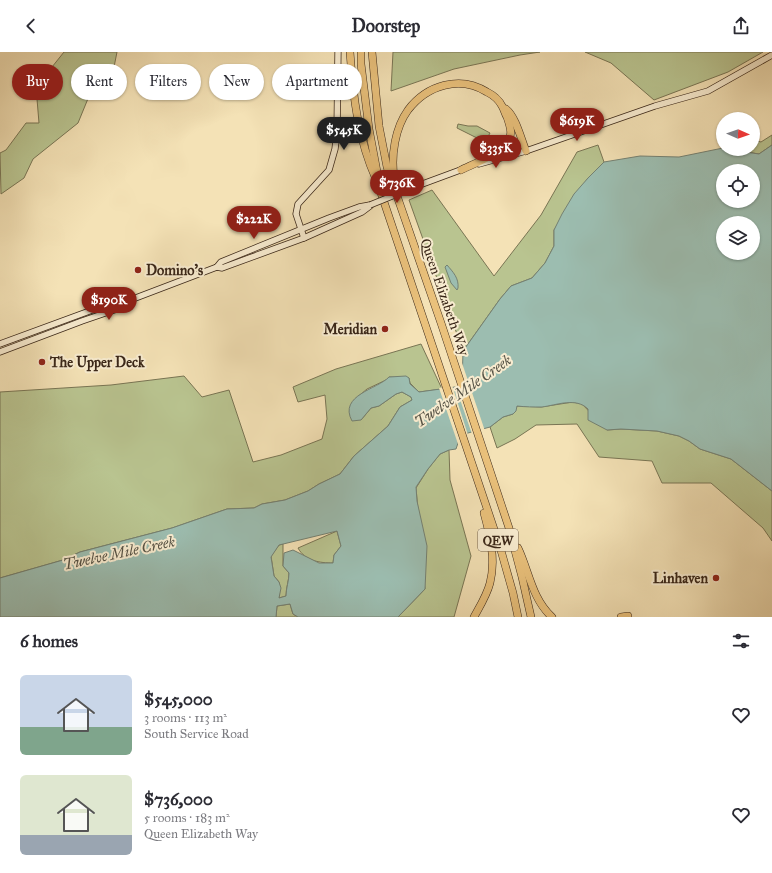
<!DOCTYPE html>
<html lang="en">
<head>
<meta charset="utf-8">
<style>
	:root { --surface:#fff; --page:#f7f7f7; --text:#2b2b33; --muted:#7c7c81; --accent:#8f2418 }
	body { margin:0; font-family:"IM FELL Great Primer",serif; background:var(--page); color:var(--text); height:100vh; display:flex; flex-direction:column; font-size:15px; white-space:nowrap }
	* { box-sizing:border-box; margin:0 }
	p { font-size:13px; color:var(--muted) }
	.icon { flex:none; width:22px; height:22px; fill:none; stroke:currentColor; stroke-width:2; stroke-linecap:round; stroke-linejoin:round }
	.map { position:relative; height:565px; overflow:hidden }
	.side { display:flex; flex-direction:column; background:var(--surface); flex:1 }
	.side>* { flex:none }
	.hud { position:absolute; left:12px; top:12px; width:400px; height:36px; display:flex; gap:8px }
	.needle { width:26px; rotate:92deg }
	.fabs { position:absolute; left:716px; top:60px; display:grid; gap:8px }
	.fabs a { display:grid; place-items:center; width:44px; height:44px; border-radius:50%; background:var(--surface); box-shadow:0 1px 3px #0004; font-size:20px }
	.price { position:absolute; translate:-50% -34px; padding:0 9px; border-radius:14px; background:var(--accent); color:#fff; font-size:13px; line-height:26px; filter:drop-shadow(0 1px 2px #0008) }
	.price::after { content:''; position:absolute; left:50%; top:24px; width:12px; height:9px; margin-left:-6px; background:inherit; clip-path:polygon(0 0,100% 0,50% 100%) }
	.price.active { background:#222; color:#fff }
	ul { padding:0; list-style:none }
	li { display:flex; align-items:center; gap:12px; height:100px; padding:0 20px }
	li span { display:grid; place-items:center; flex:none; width:112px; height:80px; border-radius:6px; color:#555 }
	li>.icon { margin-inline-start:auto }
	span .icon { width:48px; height:48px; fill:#fffc; stroke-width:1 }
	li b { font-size:17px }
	h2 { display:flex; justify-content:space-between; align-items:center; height:48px; padding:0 20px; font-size:17px }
	.tag { padding:0 14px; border-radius:18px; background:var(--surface); box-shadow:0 1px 3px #0004; font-size:14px; line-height:36px }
	.tag.active { background:var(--accent); color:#fff }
	header { display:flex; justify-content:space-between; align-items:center; height:52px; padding:0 20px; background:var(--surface); font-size:18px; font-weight:700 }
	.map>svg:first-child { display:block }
</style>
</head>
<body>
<header><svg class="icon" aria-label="back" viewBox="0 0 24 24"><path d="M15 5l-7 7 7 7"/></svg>Doorstep<svg class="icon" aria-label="share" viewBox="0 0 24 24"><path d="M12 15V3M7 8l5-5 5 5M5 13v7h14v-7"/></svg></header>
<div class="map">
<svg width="772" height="565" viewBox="0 0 772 565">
	<rect width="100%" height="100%" fill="#f4e2b6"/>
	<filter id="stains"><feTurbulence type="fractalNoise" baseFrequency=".005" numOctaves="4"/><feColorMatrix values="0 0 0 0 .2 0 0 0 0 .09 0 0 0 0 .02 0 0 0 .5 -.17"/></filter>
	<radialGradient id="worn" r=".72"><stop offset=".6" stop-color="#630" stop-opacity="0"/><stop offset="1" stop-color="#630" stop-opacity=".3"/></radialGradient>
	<g fill="#b9c490" stroke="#797554">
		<polygon points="64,0 117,0 114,15 96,27 78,71 33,107 24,126 1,142 0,101 6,98 26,71 39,71 36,35"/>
		<polygon points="393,0 540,0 520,3 454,17 391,39"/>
		<polygon points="585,0 763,0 728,20 654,48 611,11"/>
		<polygon points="458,72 468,74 477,74 490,81 485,90 457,76"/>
		<polygon points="772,83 772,93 759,102 746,100 741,97 753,97 753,88 761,90"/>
		<polygon points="598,93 604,110 588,126 554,178 554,194 545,211 532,226 511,234 500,247 463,299 409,148 432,138 494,224 541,163 577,100"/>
		<polygon points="421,292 442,337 419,340 410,331 409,326 389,325 386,328 367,337 354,348 361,368 371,356 379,354 396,342 402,340 411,345 412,348 400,355 388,374 354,404 340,422 319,432 308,439 285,448 262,452 254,456 227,457 172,476 80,500 63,508 0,526 0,340 111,333 184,324 202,345 229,338 253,410 281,403 322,387 327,367 325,343 298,350 293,335 336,317"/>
		<polygon points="573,350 582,352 607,378 621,377 657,379 679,384 689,389 700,397 731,407 772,439 772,489 763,476 711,431 662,431 652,409 599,405 577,372 536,373 515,387 497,396 490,375 503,365 513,362 517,354 541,355"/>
		<polygon points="449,398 450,428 471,504 454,565 398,565 425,537 416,436 428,417 440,402"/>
		<path d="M337 479 341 494 334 503 333 511C320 511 305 509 298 496Z"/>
		<path d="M283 492V514L289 521C289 529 286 535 286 544L279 546V530L274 524 271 504 279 493Z"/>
		<polygon points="290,552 293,562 298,565 276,565 277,554"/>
	</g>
	<g fill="#9cbdb0" stroke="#748173" fill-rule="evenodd">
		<path d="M772 93V439L731 407 700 397 689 389 679 384 657 379 621 377 607 378 588 368V357C576 345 557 353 542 355 534 355 525 355 517 354L516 359 513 362 503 365 490 375 468 381 460 385 456 397 449 398 440 402 428 417 416 435 417 449 427 494 425 537 398 565H298L293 562 290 552 277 554 276 565H0V526L63 508 80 500 172 476 227 457 254 456 262 452 285 448 308 439 319 432 340 422 354 404 388 374 400 355 412 348 411 345 402 340 396 342 379 354 371 356 361 368 352 369C338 343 378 337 389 325L406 324 409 326 410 332 419 340 462 334 463 299 500 247 511 234 532 226 545 211 554 194V178L562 162 574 142 588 126 604 110 640 104 679 105 723 96V97H741L746 100 759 102ZM723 119H753V149H723ZM723 171H753V201H723ZM337 479 341 494 334 503 333 511H319L293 498 284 501 283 514 289 521C289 529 286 536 286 544L279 546 281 536 279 530 274 524 271 505 279 493Z"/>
		<path d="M447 213C453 220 459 226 458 236L457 238 451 231 445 215Z"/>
	</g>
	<g fill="#f4e2b6">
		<polygon points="461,308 485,379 472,382 455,333 460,332"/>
		<polygon points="452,333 468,383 461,387 459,395 439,336"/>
	</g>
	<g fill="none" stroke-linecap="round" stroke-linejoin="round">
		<defs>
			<g id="secondary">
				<polyline points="479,112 526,99 655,54 708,39 772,3"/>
				<polyline points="417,134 463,117"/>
				<polyline points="304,186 296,162 298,152 329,118 335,97 337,80 338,0"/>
				<polyline points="217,215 222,216 304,186 362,160 370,154"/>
				<polyline points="0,292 95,257 117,250 125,250 217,215 221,210 329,166 359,155 370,153"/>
				<polyline points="0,300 82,269 120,256 125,250"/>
			</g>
			<g id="highway">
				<path d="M350 0C353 44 358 87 376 127"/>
				<polyline points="361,0 361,12 369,77 381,141 500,495 513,541 518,565"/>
				<polyline points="372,0 379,74 387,115 441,271 509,476 522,525 531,565"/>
				<path d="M506 57C516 65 521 87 526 99"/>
				<path d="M394 125C391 103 395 76 408 58 427 33 460 23 487 40 493 43 499 48 502 54 504 57 505 62 507 65 510 74 513 82 508 91 504 100 471 113 461 118"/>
				<path d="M518 496C529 519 532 547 552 565"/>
				<path d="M474 565C480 554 487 543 490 531 496 508 490 483 484 461"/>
				<polyline points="621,565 628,564"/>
			</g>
		</defs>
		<use href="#secondary" stroke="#392618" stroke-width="7"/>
		<use href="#highway" stroke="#392618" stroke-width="8"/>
		<use href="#secondary" stroke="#f8ecd0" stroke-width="5.5"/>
		<use href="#highway" stroke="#eac17b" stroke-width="7"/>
		<defs>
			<polyline id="secondary-bridge" points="370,153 417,134"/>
		</defs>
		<use href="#secondary-bridge" stroke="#392618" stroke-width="7" stroke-linecap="butt"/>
		<use href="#secondary-bridge" stroke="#f8ecd0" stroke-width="5.5"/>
	</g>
	<g fill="#8f2418" stroke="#f8ecd0" stroke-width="1.5">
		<circle cx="138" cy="218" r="4"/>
		<circle cx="385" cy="277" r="4"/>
		<circle cx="42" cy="310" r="4"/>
		<circle cx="716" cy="526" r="4"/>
	</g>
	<g text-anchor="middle" stroke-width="4" stroke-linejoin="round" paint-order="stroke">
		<rect fill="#f8ecd0" stroke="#72614f" stroke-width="1" x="478" y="477" width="40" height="22" rx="3"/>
		<g font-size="13" font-weight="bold" fill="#392618">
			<text x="498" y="493">QEW</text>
		</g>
		<g font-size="14" font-weight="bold" fill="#392618" stroke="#f8ecd0" text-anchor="start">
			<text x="146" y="223">Domino's</text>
			<text x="377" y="282" text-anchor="end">Meridian</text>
			<text x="50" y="315">The Upper Deck</text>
			<text x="708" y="531" text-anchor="end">Linhaven</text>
		</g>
		<g font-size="14" fill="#392618" stroke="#f8ecd0">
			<text transform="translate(445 245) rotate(71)" y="5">Queen Elizabeth Way</text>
		</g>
		<g font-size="15" font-style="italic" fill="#575346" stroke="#f8ecd0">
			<text transform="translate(463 339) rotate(-35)" y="5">Twelve Mile Creek</text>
			<text transform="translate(119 501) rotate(-12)" y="5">Twelve Mile Creek</text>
		</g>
	</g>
	<rect width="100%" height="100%" filter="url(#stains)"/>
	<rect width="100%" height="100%" fill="url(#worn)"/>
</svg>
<div class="fabs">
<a><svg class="needle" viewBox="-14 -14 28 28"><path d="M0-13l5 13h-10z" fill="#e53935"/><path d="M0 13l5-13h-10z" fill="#7c7c81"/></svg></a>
<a><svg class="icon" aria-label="locate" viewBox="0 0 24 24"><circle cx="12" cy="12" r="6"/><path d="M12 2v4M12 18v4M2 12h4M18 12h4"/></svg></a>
<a><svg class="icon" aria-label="layers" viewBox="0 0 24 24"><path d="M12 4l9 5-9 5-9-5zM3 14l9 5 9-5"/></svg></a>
</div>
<b class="price" style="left:577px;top:90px">$619K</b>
<b class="price active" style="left:344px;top:99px">$545K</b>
<b class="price" style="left:496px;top:117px">$335K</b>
<b class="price" style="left:397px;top:152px">$736K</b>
<b class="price" style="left:254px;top:188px">$222K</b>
<b class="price" style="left:109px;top:269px">$190K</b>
<div class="hud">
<a class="tag active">Buy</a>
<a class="tag">Rent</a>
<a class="tag">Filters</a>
<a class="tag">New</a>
<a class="tag">Apartment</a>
</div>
</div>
<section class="side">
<h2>6 homes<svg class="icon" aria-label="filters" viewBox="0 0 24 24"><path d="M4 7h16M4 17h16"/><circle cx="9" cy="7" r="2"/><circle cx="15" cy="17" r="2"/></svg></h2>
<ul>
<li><span style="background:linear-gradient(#c9d6e8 65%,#7fa58c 0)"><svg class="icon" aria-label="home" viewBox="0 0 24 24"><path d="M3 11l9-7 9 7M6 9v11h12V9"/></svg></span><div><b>$545,000</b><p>3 rooms · 113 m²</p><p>South Service Road</p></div><svg class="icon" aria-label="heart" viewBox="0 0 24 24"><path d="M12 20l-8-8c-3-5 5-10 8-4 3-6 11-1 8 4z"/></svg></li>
<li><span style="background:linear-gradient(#dfe7d0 75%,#9aa5b1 0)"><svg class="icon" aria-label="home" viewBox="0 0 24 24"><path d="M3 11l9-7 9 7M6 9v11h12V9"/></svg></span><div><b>$736,000</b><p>5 rooms · 183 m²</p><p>Queen Elizabeth Way</p></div><svg class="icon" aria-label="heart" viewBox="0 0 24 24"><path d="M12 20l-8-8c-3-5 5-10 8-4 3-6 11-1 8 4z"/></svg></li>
</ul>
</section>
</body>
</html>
